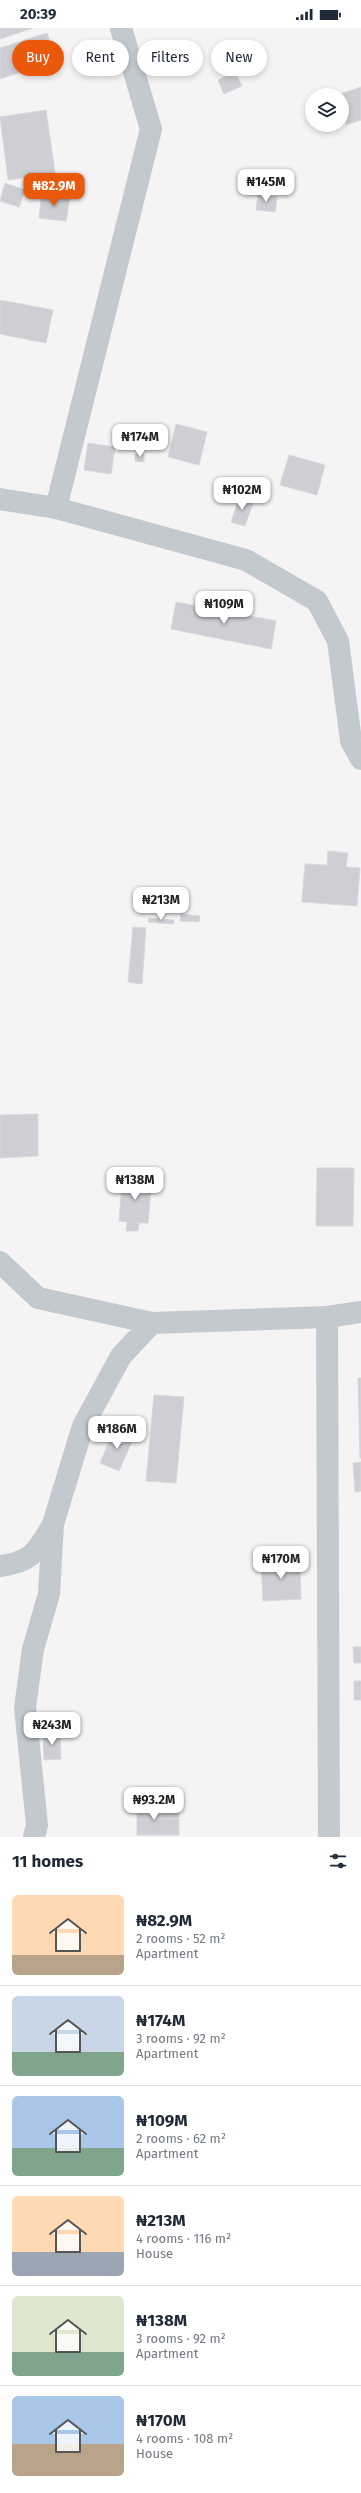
<!DOCTYPE html>
<html lang="en">
<head>
<meta charset="utf-8">
<style>
	:root { --surface:#fff; --page:#f2f2f3; --text:#1f2937; --muted:#747a83; --line:#e0e1e3; --accent:#ea580c }
	body { margin:0; font-family:"Fira Sans",sans-serif; background:var(--page); color:var(--text); height:100vh; display:flex; flex-direction:column; font-size:15px; white-space:nowrap }
	* { box-sizing:border-box; margin:0 }
	p { font-size:13px; color:var(--muted) }
	.icon { flex:none; width:22px; height:22px; fill:none; stroke:currentColor; stroke-width:2; stroke-linecap:round; stroke-linejoin:round }
	.map { position:relative; height:1809px; overflow:hidden }
	.panel { display:flex; flex-direction:column; background:var(--surface); flex:1 }
	.panel>* { flex:none }
	.top-card { position:absolute; left:12px; top:12px; width:337px; height:36px; display:flex; gap:8px }
	.buttons { position:absolute; left:305px; top:60px; display:grid; gap:8px }
	.buttons a { display:grid; place-items:center; width:44px; height:44px; border-radius:50%; background:var(--surface); box-shadow:0 2px 6px #0003; font-size:20px }
	.price { position:absolute; translate:-50% -34px; padding:0 9px; border-radius:8px; background:#fff; color:#222; font-size:13px; line-height:26px; filter:drop-shadow(0 1px 2px #0008) }
	.price::after { content:''; position:absolute; left:50%; top:24px; width:12px; height:9px; margin-left:-6px; background:inherit; clip-path:polygon(0 0,100% 0,50% 100%) }
	.price.active { background:var(--accent); color:#fff }
	ul { padding:0; list-style:none }
	li { display:flex; align-items:center; gap:12px; height:100px; padding:0 12px }
	li+li { border-top:1px solid var(--line) }
	li span { display:grid; place-items:center; flex:none; width:112px; height:80px; border-radius:6px; color:#555 }
	li>.icon { margin-inline-start:auto }
	span .icon { width:48px; height:48px; fill:#fffc; stroke-width:1 }
	li b { font-size:17px }
	h2 { display:flex; justify-content:space-between; align-items:center; height:48px; padding:0 12px; font-size:17px }
	.chip { padding:0 14px; border-radius:18px; background:var(--surface); box-shadow:0 2px 6px #0003; font-size:14px; line-height:36px }
	.chip.active { background:var(--accent); color:#fff }
	.status { display:flex; justify-content:space-between; align-items:center; height:28px; padding:0 20px; background:var(--surface); direction:ltr }
	.status svg { height:11px; fill:currentColor }
	.map>svg:first-child { display:block }
</style>
</head>
<body>
<div class="status"><b>20:39</b><svg viewBox="0 0 49 12"><path d="M0 12V9h3v3zM5 12V6h3v6zM10 12V3h3v9zM15 12V0h3v12zM26 1h20v11H26zM47 4h2v5h-2z"/></svg></div>
<div class="map">
<svg width="361" height="1809" viewBox="0 0 361 1809">
	<rect width="100%" height="100%" fill="#f5f3f3"/>
	<g fill="#cdcfd4" stroke="#d7d9dd">
		<polygon points="0,0 33,0 0,11"/>
		<polygon points="47,5 56,32 0,51 0,20"/>
		<polygon points="235,44 242,58 224,66 218,52"/>
		<polygon points="361,59 361,92 346,97 342,85 342,67 337,67"/>
		<polygon points="46,82 55,145 8,152 0,89"/>
		<polygon points="5,155 25,162 19,179 0,173"/>
		<polygon points="42,165 70,168 66,193 39,190"/>
		<polygon points="258,166 277,169 275,184 256,182"/>
		<polygon points="0,272 53,282 46,315 0,306"/>
		<polygon points="176,396 207,404 199,437 168,429"/>
		<polygon points="88,415 115,419 111,446 84,442"/>
		<polygon points="135,426 144,427 144,434 135,433"/>
		<polygon points="289,427 325,437 317,467 280,457"/>
		<polygon points="240,467 254,472 245,498 231,494"/>
		<polygon points="176,574 276,593 271,621 171,601"/>
		<polygon points="328,823 348,825 346,839 360,840 357,878 302,874 305,836 327,837"/>
		<polygon points="181,886 200,888 199,894 180,893"/>
		<polygon points="149,890 174,892 173,896 148,894"/>
		<polygon points="133,899 146,900 142,956 128,954"/>
		<polygon points="38,1086 38,1128 0,1130 0,1087"/>
		<polygon points="317,1140 354,1140 353,1198 316,1198"/>
		<polygon points="123,1146 152,1148 148,1195 139,1195 138,1203 126,1203 127,1194 119,1193"/>
		<polygon points="358,1350 361,1350 361,1430 360,1430"/>
		<polygon points="154,1367 184,1369 176,1455 146,1453"/>
		<polygon points="114,1401 134,1409 119,1443 100,1435"/>
		<polygon points="361,1434 361,1463 355,1464 353,1435"/>
		<polygon points="300,1531 301,1571 263,1573 261,1533"/>
		<polygon points="353,1619 361,1619 361,1635 354,1635"/>
		<rect x="354" y="1653" width="7" height="19"/>
		<polygon points="60,1704 61,1731 44,1732 43,1705"/>
		<polygon points="137,1773 156,1773 157,1791 179,1791 179,1807 137,1807"/>
		<polygon points="179,1773 179,1790 157,1791 157,1774"/>
	</g>
	<g fill="none" stroke-linecap="round" stroke-linejoin="round">
		<g stroke="#c2cad0" stroke-width="22">
			<polyline points="0,471 56,480 246,532 317,573 338,613 351,713 361,731"/>
			<polyline points="56,480 151,101 121,0"/>
			<polyline points="0,1234 38,1270 152,1295"/>
			<polyline points="327,1289 329,1809"/>
			<path d="M0 1538C31 1534 37 1524 52 1498"/>
			<polyline points="34,1809 37,1797 25,1680 33,1621 49,1566 53,1496 83,1398 121,1328 152,1295 327,1289 361,1284"/>
		</g>
	</g>
</svg>
<div class="buttons">
<a><svg class="icon" aria-label="layers" viewBox="0 0 24 24"><path d="M12 4l9 5-9 5-9-5zM3 14l9 5 9-5"/></svg></a>
</div>
<b class="price" style="left:266px;top:175px">₦145M</b>
<b class="price active" style="left:54px;top:179px">₦82.9M</b>
<b class="price" style="left:140px;top:430px">₦174M</b>
<b class="price" style="left:242px;top:483px">₦102M</b>
<b class="price" style="left:224px;top:597px">₦109M</b>
<b class="price" style="left:161px;top:893px">₦213M</b>
<b class="price" style="left:135px;top:1173px">₦138M</b>
<b class="price" style="left:117px;top:1422px">₦186M</b>
<b class="price" style="left:281px;top:1552px">₦170M</b>
<b class="price" style="left:52px;top:1718px">₦243M</b>
<b class="price" style="left:154px;top:1793px">₦93.2M</b>
<div class="top-card">
<a class="chip active">Buy</a>
<a class="chip">Rent</a>
<a class="chip">Filters</a>
<a class="chip">New</a>
</div>
</div>
<section class="panel">
<h2>11 homes<svg class="icon" aria-label="filters" viewBox="0 0 24 24"><path d="M4 7h16M4 17h16"/><circle cx="9" cy="7" r="2"/><circle cx="15" cy="17" r="2"/></svg></h2>
<ul>
<li><span style="background:linear-gradient(#ffd9b3 75%,#b9a48a 0)"><svg class="icon" aria-label="home" viewBox="0 0 24 24"><path d="M3 11l9-7 9 7M6 9v11h12V9"/></svg></span><div><b>₦82.9M</b><p>2 rooms · 52 m²</p><p>Apartment</p></div></li>
<li><span style="background:linear-gradient(#c9d6e8 70%,#7fa58c 0)"><svg class="icon" aria-label="home" viewBox="0 0 24 24"><path d="M3 11l9-7 9 7M6 9v11h12V9"/></svg></span><div><b>₦174M</b><p>3 rooms · 92 m²</p><p>Apartment</p></div></li>
<li><span style="background:linear-gradient(#a9c7e8 65%,#7fa58c 0)"><svg class="icon" aria-label="home" viewBox="0 0 24 24"><path d="M3 11l9-7 9 7M6 9v11h12V9"/></svg></span><div><b>₦109M</b><p>2 rooms · 62 m²</p><p>Apartment</p></div></li>
<li><span style="background:linear-gradient(#ffd9b3 70%,#9aa5b1 0)"><svg class="icon" aria-label="home" viewBox="0 0 24 24"><path d="M3 11l9-7 9 7M6 9v11h12V9"/></svg></span><div><b>₦213M</b><p>4 rooms · 116 m²</p><p>House</p></div></li>
<li><span style="background:linear-gradient(#dfe7d0 70%,#7fa58c 0)"><svg class="icon" aria-label="home" viewBox="0 0 24 24"><path d="M3 11l9-7 9 7M6 9v11h12V9"/></svg></span><div><b>₦138M</b><p>3 rooms · 92 m²</p><p>Apartment</p></div></li>
<li><span style="background:linear-gradient(#a9c7e8 60%,#b9a48a 0)"><svg class="icon" aria-label="home" viewBox="0 0 24 24"><path d="M3 11l9-7 9 7M6 9v11h12V9"/></svg></span><div><b>₦170M</b><p>4 rooms · 108 m²</p><p>House</p></div></li>
</ul>
</section>
</body>
</html>
